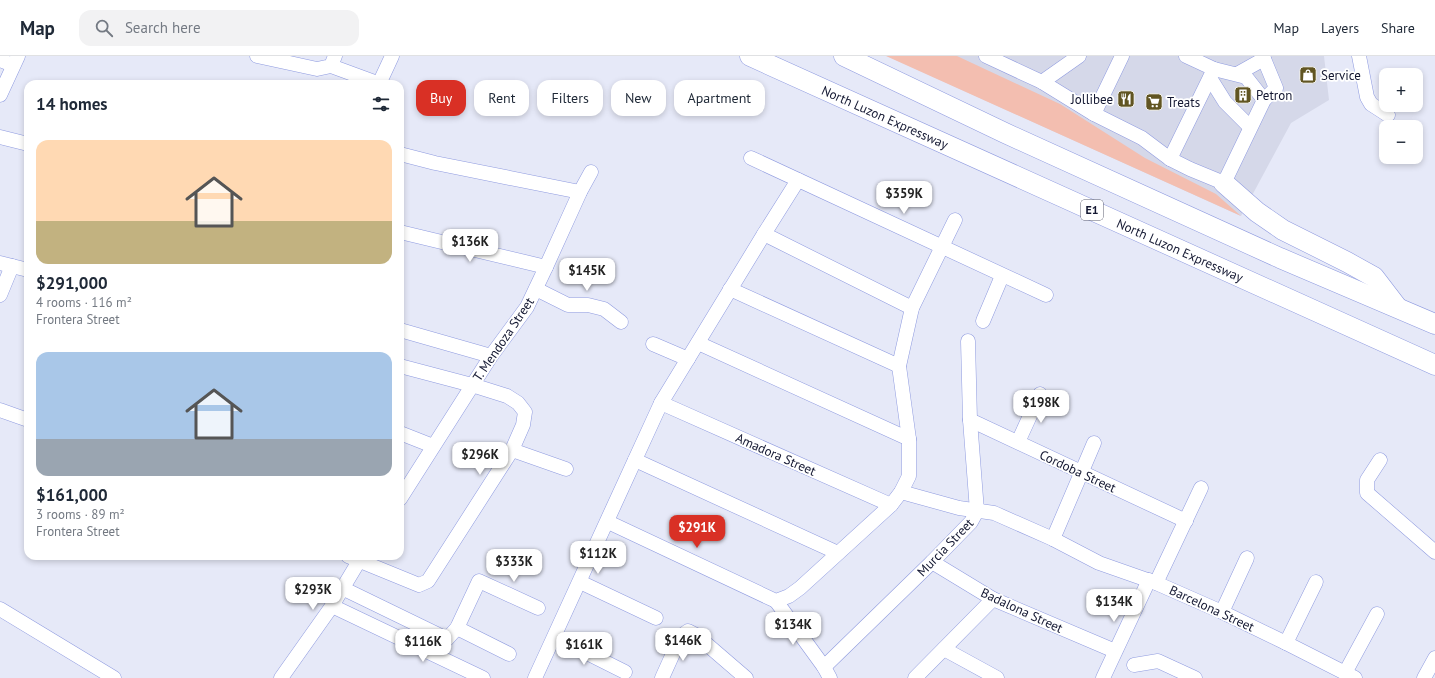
<!DOCTYPE html>
<html lang="en">
<head>
<meta charset="utf-8">
<style>
	:root { --surface:#fff; --page:#f2f2f3; --text:#1f2937; --muted:#747a83; --line:#e0e1e3; --accent:#d93025 }
	body { margin:0; font-family:"PT Sans",sans-serif; background:var(--page); color:var(--text); height:100vh; display:flex; flex-direction:column; font-size:15px; white-space:nowrap }
	* { box-sizing:border-box; margin:0 }
	p { font-size:13px; color:var(--muted) }
	.icon { flex:none; width:22px; height:22px; fill:none; stroke:currentColor; stroke-width:2; stroke-linecap:round; stroke-linejoin:round }
	.map { position:relative; flex:1; overflow:hidden }
	.drawer { position:absolute; left:24px; top:24px; width:380px; height:480px; display:flex; flex-direction:column; background:var(--surface); border-radius:12px; box-shadow:0 2px 6px #0003 }
	.drawer>* { flex:none }
	.guide { position:absolute; left:416px; top:24px; width:380px; height:36px; display:flex; gap:8px }
	.controls { position:absolute; left:1379px; top:12px; display:grid; gap:8px }
	.controls a { display:grid; place-items:center; width:44px; height:44px; border-radius:8px; background:var(--surface); box-shadow:0 2px 6px #0003; font-size:20px }
	.price { position:absolute; translate:-50% -34px; padding:0 9px; border-radius:8px; background:#fff; color:#222; font-size:13px; line-height:26px; filter:drop-shadow(0 1px 2px #0008) }
	.price::after { content:''; position:absolute; left:50%; top:24px; width:12px; height:9px; margin-left:-6px; background:inherit; clip-path:polygon(0 0,100% 0,50% 100%) }
	.price.on { background:var(--accent); color:#fff }
	ul { padding:0; list-style:none }
	li { display:grid; align-content:center; gap:8px; height:212px; padding:0 12px }
	li span { display:grid; place-items:center; height:124px; border-radius:12px; color:#555 }
	li>.icon { margin-inline-start:auto }
	span .icon { width:72px; height:72px; fill:#fffc; stroke-width:1 }
	li b { font-size:17px }
	h2 { display:flex; justify-content:space-between; align-items:center; height:48px; padding:0 12px; font-size:17px }
	.pill { padding:0 14px; border-radius:12px; background:var(--surface); box-shadow:0 2px 6px #0003; font-size:14px; line-height:36px }
	.pill.on { background:var(--accent); color:#fff }
	header { display:flex; align-items:center; gap:24px; box-sizing:border-box; height:56px; padding:0 20px; background:var(--surface); border-bottom:1px solid var(--line) }
	header strong { font-size:19px }
	nav { display:flex; gap:22px; margin-inline-start:auto; font-size:14px }
	.search { width:280px; height:36px; background:var(--page); display:flex; align-items:center; gap:10px; box-sizing:border-box; padding:0 14px; border-radius:12px; color:var(--muted); font-size:15px }
	.map>svg:first-child { display:block }
</style>
</head>
<body>
<header>
<strong>Map</strong>
<div class="search"><svg class="icon" aria-label="search" viewBox="0 0 24 24"><circle cx="10" cy="10" r="6"/><path d="M15 15l6 6"/></svg>Search here</div>
<nav><a>Map</a><a>Layers</a><a>Share</a></nav>
</header>
<div class="map">
<svg width="1435" height="622" viewBox="0 0 1435 622">
	<rect width="100%" height="100%" fill="#e6e9f8"/>
	<polygon fill="#d5d8e9" points="887,0 1324,0 1329,44 1291,67 1241,160"/>
	<polygon fill="#f3beb0" points="886,0 957,0 1060,48 1145,102 1216,138 1241,160"/>
	<g fill="none" stroke-linecap="round" stroke-linejoin="round">
		<defs>
			<g id="minor">
				<polyline points="257,0 317,13 331,10 335,0"/>
				<polyline points="986,0 1042,26 1094,58 1142,82 1170,103 1190,113 1224,127 1264,44 1276,32 1264,3"/>
				<polyline points="1186,0 1214,13 1246,21 1264,44"/>
				<polyline points="1359,0 1367,41 1371,48 1388,59"/>
				<polyline points="0,4 13,9"/>
				<polyline points="331,10 380,28"/>
				<polyline points="1237,18 1264,3 1262,0"/>
				<polyline points="1210,22 1225,46 1250,71"/>
				<polyline points="1042,26 1079,0"/>
				<polyline points="379,28 392,0"/>
				<polyline points="0,39 18,0"/>
				<polyline points="1094,58 1122,0"/>
				<polyline points="0,81 28,88"/>
				<polyline points="400,98 435,107 580,136"/>
				<polyline points="751,102 1046,239"/>
				<polyline points="1170,103 1214,13"/>
				<polyline points="400,176 546,211"/>
				<polyline points="764,178 912,252"/>
				<polyline points="0,207 28,214"/>
				<polyline points="536,233 568,249 588,249 604,253 621,266"/>
				<polyline points="730,233 899,310"/>
				<polyline points="0,239 12,210"/>
				<polyline points="983,265 1002,220"/>
				<polyline points="400,274 491,300"/>
				<polyline points="698,287 909,383"/>
				<polyline points="653,288 688,303"/>
				<polyline points="661,347 891,449"/>
				<polyline points="0,354 28,364"/>
				<polyline points="970,364 1186,465"/>
				<polyline points="400,377 433,390"/>
				<polyline points="1018,386 1040,338"/>
				<polyline points="512,394 566,413"/>
				<polyline points="635,404 838,497"/>
				<polyline points="1380,404 1367,424 1367,437 1435,496"/>
				<polyline points="901,436 959,452 994,457 1053,483 1099,507 1156,527 1222,556 1286,587 1355,622"/>
				<polyline points="400,443 491,300 527,251 546,211 580,136 591,116"/>
				<polyline points="608,466 776,545 789,540 800,532 891,449 901,436 909,420 909,383 899,310 912,252 955,164"/>
				<polyline points="1053,483 1094,387"/>
				<polyline points="348,500 419,529 428,525 512,394 523,369 525,356 518,347 507,340 472,329 400,310"/>
				<polyline points="932,506 993,543 1115,595"/>
				<polyline points="580,526 656,562"/>
				<polyline points="1156,527 1201,432"/>
				<polyline points="342,532 447,583 457,572 479,525 538,552"/>
				<polyline points="776,545 824,611 830,622"/>
				<polyline points="332,550 483,622"/>
				<polyline points="0,553 114,622"/>
				<polyline points="1222,556 1247,502"/>
				<polyline points="457,572 509,598"/>
				<polyline points="555,581 625,616"/>
				<polyline points="1286,587 1316,526"/>
				<polyline points="944,593 997,622"/>
				<polyline points="1134,609 1158,605 1195,622"/>
				<polyline points="824,611 932,506 971,466 977,455 970,364 968,285"/>
				<polyline points="1345,617 1377,558"/>
				<polyline points="281,622 332,550 362,500"/>
				<polyline points="535,622 661,347 764,178 798,124"/>
				<polyline points="662,622 681,580 688,575 696,579 746,622"/>
				<polyline points="915,622 993,543"/>
				<polyline points="1103,622 1149,524"/>
				<polyline points="1424,622 1435,602"/>
			</g>
			<g id="highway">
				<polyline points="750,0 1435,309"/>
				<polyline points="844,0 1005,77 1280,202 1435,268"/>
				<polyline points="1224,127 1257,156 1283,174 1347,206 1374,221 1397,251"/>
			</g>
		</defs>
		<use href="#minor" stroke="#8f9be0" stroke-width="15"/>
		<use href="#highway" stroke="#8f9be0" stroke-width="21"/>
		<use href="#minor" stroke="#fff" stroke-width="14"/>
		<use href="#highway" stroke="#fff" stroke-width="20"/>
	</g>
	<defs>
		<symbol id="shop-square" viewBox="-11 -11 22 22"><rect x="-9" y="-9" width="18" height="18" rx="4" fill="#615522" stroke="#fff"/><path d="M-5-2.5h2.3a2.7 3.5 0 0 1 5.4 0H5L5.5 6h-11ZM-1.5-2.5h3a1.5 2.3 0 0 0-3 0Z" fill="#fff"/></symbol>
		<symbol id="building-square" viewBox="-11 -11 22 22"><rect x="-9" y="-9" width="18" height="18" rx="4" fill="#615522" stroke="#fff"/><path d="M-4-6H4V6H1V3H-1V6H-4ZM-2.5-4.3h1.7v1.8h-1.7ZM.8-4.3h1.7v1.8H.8ZM-2.5-1h1.7V.8h-1.7ZM.8-1h1.7V.8H.8Z" fill="#fff"/></symbol>
		<symbol id="restaurant-square" viewBox="-11 -11 22 22"><rect x="-9" y="-9" width="18" height="18" rx="4" fill="#615522" stroke="#fff"/><path d="M-5-6h1v4h1v-4h1v4h1v-4h1v5L-1.5 .5V6h-2V.5L-5-1ZM5-6V6H3V1.5H1.5Q1.5-4 5-6Z" fill="#fff"/></symbol>
		<symbol id="supermarket-square" viewBox="-11 -11 22 22"><rect x="-9" y="-9" width="18" height="18" rx="4" fill="#615522" stroke="#fff"/><path d="M-6-5.5h2.5l.6 2H6L4.5 2H-2.5L-4.4-4H-6ZM-1.5 3.2a1.3 1.3 0 1 0 .1 0ZM3 3.2a1.3 1.3 0 1 0 .1 0Z" fill="#fff"/></symbol>
	</defs>
	<g fill-rule="evenodd">
		<use href="#shop-square" x="1298" y="9" width="20" height="20"/>
		<use href="#building-square" x="1233" y="29" width="20" height="20"/>
		<use href="#restaurant-square" x="1116" y="33" width="20" height="20"/>
		<use href="#supermarket-square" x="1144" y="36" width="20" height="20"/>
	</g>
	<g text-anchor="middle" stroke-width="3.5" stroke-linejoin="round" paint-order="stroke">
		<rect fill="#fff" stroke="#5a5d6f" stroke-width="1" x="1081" y="144" width="22" height="20" rx="3"/>
		<g font-size="12" font-weight="bold" fill="#131731">
			<text x="1092" y="158">E1</text>
		</g>
		<g font-size="13" fill="#131731" stroke="#fff" text-anchor="start">
			<text x="1321" y="24">Service</text>
			<text x="1256" y="44">Petron</text>
			<text x="1113" y="48" text-anchor="end">Jollibee</text>
			<text x="1167" y="51">Treats</text>
		</g>
		<g font-size="13" fill="#131731" stroke="#fff">
			<text transform="translate(885 61) rotate(24)" y="5">North Luzon Expressway</text>
			<text transform="translate(1180 194) rotate(24)" y="5">North Luzon Expressway</text>
			<text transform="translate(503 283) rotate(-56)" y="5">T. Mendoza Street</text>
			<text transform="translate(776 398) rotate(24)" y="5">Amadora Street</text>
			<text transform="translate(1078 415) rotate(25)" y="5">Cordoba Street</text>
			<text transform="translate(945 491) rotate(-46)" y="5">Murcia Street</text>
			<text transform="translate(1212 552) rotate(25)" y="5">Barcelona Street</text>
			<text transform="translate(1022 554) rotate(25)" y="5">Badalona Street</text>
		</g>
	</g>
</svg>
<div class="controls">
<a>+</a>
<a>−</a>
</div>
<b class="price" style="left:904px;top:159px">$359K</b>
<b class="price" style="left:470px;top:207px">$136K</b>
<b class="price" style="left:587px;top:236px">$145K</b>
<b class="price" style="left:1041px;top:368px">$198K</b>
<b class="price" style="left:480px;top:420px">$296K</b>
<b class="price on" style="left:697px;top:493px">$291K</b>
<b class="price" style="left:598px;top:519px">$112K</b>
<b class="price" style="left:514px;top:527px">$333K</b>
<b class="price" style="left:313px;top:555px">$293K</b>
<b class="price" style="left:1114px;top:567px">$134K</b>
<b class="price" style="left:793px;top:590px">$134K</b>
<b class="price" style="left:683px;top:606px">$146K</b>
<b class="price" style="left:423px;top:607px">$116K</b>
<b class="price" style="left:584px;top:610px">$161K</b>
<div class="guide">
<a class="pill on">Buy</a>
<a class="pill">Rent</a>
<a class="pill">Filters</a>
<a class="pill">New</a>
<a class="pill">Apartment</a>
</div>
<section class="drawer">
<h2>14 homes<svg class="icon" aria-label="filters" viewBox="0 0 24 24"><path d="M4 7h16M4 17h16"/><circle cx="9" cy="7" r="2"/><circle cx="15" cy="17" r="2"/></svg></h2>
<ul>
<li><span style="background:linear-gradient(#ffd9b3 65%,#c2b280 0)"><svg class="icon" aria-label="home" viewBox="0 0 24 24"><path d="M3 11l9-7 9 7M6 9v11h12V9"/></svg></span><div><b>$291,000</b><p>4 rooms · 116 m²</p><p>Frontera Street</p></div></li>
<li><span style="background:linear-gradient(#a9c7e8 70%,#9aa5b1 0)"><svg class="icon" aria-label="home" viewBox="0 0 24 24"><path d="M3 11l9-7 9 7M6 9v11h12V9"/></svg></span><div><b>$161,000</b><p>3 rooms · 89 m²</p><p>Frontera Street</p></div></li>
</ul>
</section>
</div>
</body>
</html>
